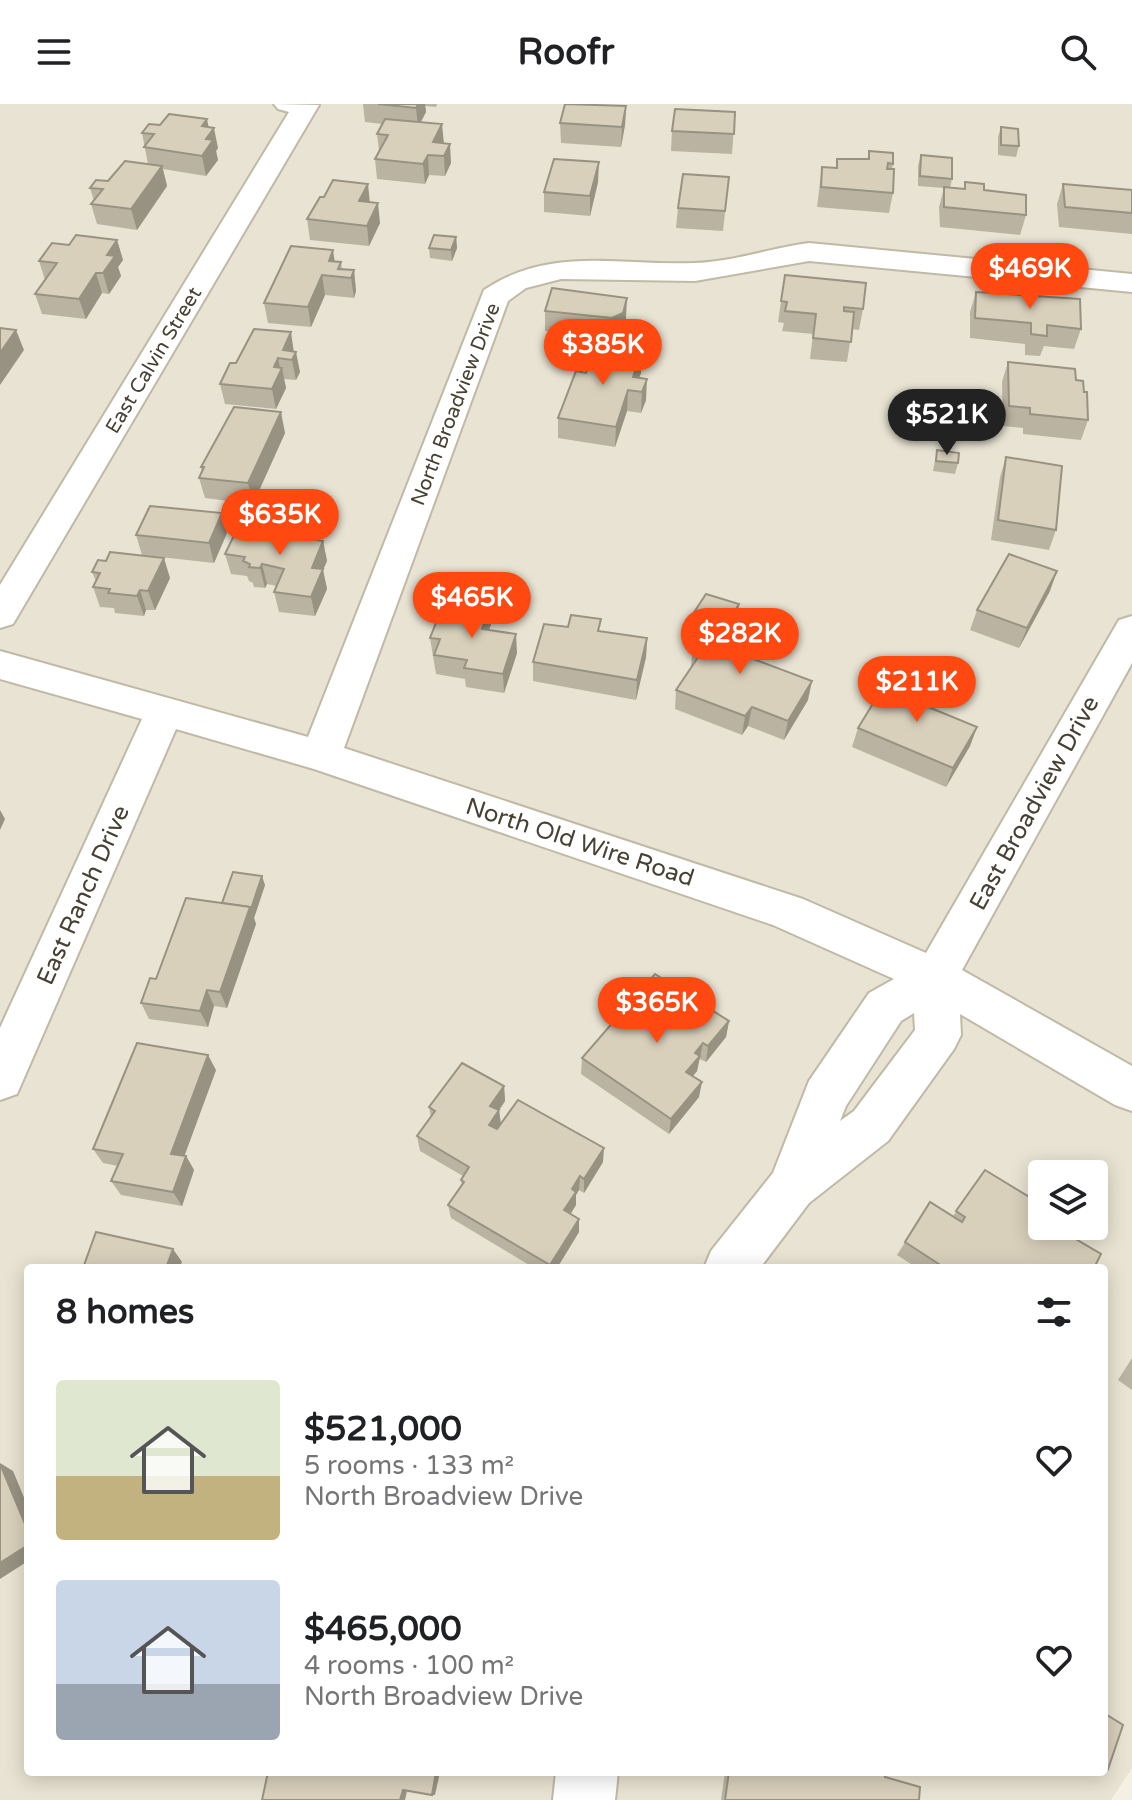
<!DOCTYPE html>
<html lang="en">
<head>
<meta charset="utf-8">
<style>
	:root { --surface:#fff; --page:#f2f2f2; --text:#202124; --muted:#757577; --accent:#ff4910 }
	body { margin:0; font-family:"Varela Round",sans-serif; background:var(--page); color:var(--text); height:100vh; display:flex; flex-direction:column; font-size:30px; white-space:nowrap }
	* { box-sizing:border-box; margin:0 }
	p { font-size:26px; color:var(--muted) }
	.icon { flex:none; width:44px; height:44px; fill:none; stroke:currentColor; stroke-width:2; stroke-linecap:round; stroke-linejoin:round }
	.map { position:relative; flex:1; overflow:hidden }
	.panel { position:absolute; left:24px; top:1160px; width:1084px; height:512px; display:flex; flex-direction:column; background:var(--surface); border-radius:8px; box-shadow:0 4px 20px #0003 }
	.panel>* { flex:none }
	.fabs { position:absolute; left:1028px; top:1056px; display:grid; gap:16px }
	.fabs a { display:grid; place-items:center; width:80px; height:80px; border-radius:8px; background:var(--surface); box-shadow:0 4px 20px #0003; font-size:40px }
	.price { position:absolute; translate:-50% -68px; padding:0 18px; border-radius:28px; background:var(--accent); color:#fff; font-size:26px; line-height:52px; filter:drop-shadow(0 2px 4px #0008) }
	.price::after { content:''; position:absolute; left:50%; top:48px; width:24px; height:18px; margin-left:-12px; background:inherit; clip-path:polygon(0 0,100% 0,50% 100%) }
	.price.on { background:#222; color:#fff }
	ul { padding:0; list-style:none }
	li { display:flex; align-items:center; gap:24px; height:200px; padding:0 32px }
	li span { display:grid; place-items:center; flex:none; width:224px; height:160px; border-radius:8px; color:#555 }
	li>.icon { margin-inline-start:auto }
	span .icon { width:96px; height:96px; fill:#fffc; stroke-width:1 }
	li b { font-size:34px }
	h2 { display:flex; justify-content:space-between; align-items:center; height:96px; padding:0 32px; font-size:34px }
	header { display:flex; justify-content:space-between; align-items:center; height:104px; padding:0 32px; background:var(--surface); font-size:36px; font-weight:700 }
	.map>svg:first-child { display:block }
</style>
</head>
<body>
<header><svg class="icon" aria-label="menu" viewBox="0 0 24 24"><path d="M4 6h16M4 12h16M4 18h16"/></svg>Roofr<svg class="icon" aria-label="search" viewBox="0 0 24 24"><circle cx="10" cy="10" r="6"/><path d="M15 15l6 6"/></svg></header>
<div class="map">
<svg width="1132" height="1696" viewBox="0 0 1132 1696">
	<rect width="100%" height="100%" fill="#f4f0e4"/>
	<path fill="#e8e3d2" fill-rule="evenodd" d="M0 0H1132V1664L1111 1696H0ZM1042 1070H1094V1122H1042ZM28 1164H1104V1668H28Z"/>
	<g fill="none" stroke-linecap="round" stroke-linejoin="round">
		<defs>
			<g id="minor">
				<polygon points="274,0 319,1 13,520 0,524 0,481 289,8 278,5"/>
				<path d="M809 139 1132 170V188L809 157 695 177 561 175 526 184 508 197 344 644 803 795 926 849 1119 516 1132 512V559L962 866 1132 962V1007L1115 1001 960 910 961 931 954 945 888 1037 809 1099 760 1164H704L711 1147 773 1069 809 977 869 889 894 875 773 821 314 665 176 625 17 990 0 996V924L142 615 0 575V547L308 633 484 186C551 141 619 162 694 159 733 158 770 144 809 139ZM914 909 915 926 854 1007 840 1017 846 1002 901 917Z"/>
				<polygon points="556,1668 618,1668 615,1696 553,1696"/>
			</g>
		</defs>
		<use href="#minor" stroke="#c0b9a6" stroke-width="4"/>
		<use href="#minor" fill="#fff" fill-rule="evenodd"/>
	</g>
	<g fill="#bbb3a1">
		<polygon points="363,0 437,0 436,3 425,2 426,8 421,18 444,39 451,59 445,72 429,71 425,80 377,75 375,55 379,47 377,30 382,20 365,18"/>
		<polygon points="626,2 625,21 621,43 561,39 560,19"/>
		<polygon points="735,8 732,50 671,47 672,27"/>
		<polygon points="160,21 208,23 218,44 216,47 218,56 206,72 163,65 167,82 137,126 97,120 91,100 94,97 90,84 108,77 148,60 142,29"/>
		<polygon points="1001,23 1019,42 1016,53 998,51 998,33"/>
		<polygon points="869,47 893,60 892,65 893,89 889,109 817,103 822,63 836,64 837,55 868,55"/>
		<polygon points="921,51 952,75 950,84 964,85 965,78 984,86 1026,111 1020,131 940,123 939,103 944,84 918,82 918,62"/>
		<polygon points="729,73 723,127 676,124 678,104"/>
		<polygon points="598,78 590,112 544,108 544,88"/>
		<polygon points="1063,80 1132,86 1132,130 1059,123 1057,100"/>
		<polygon points="370,98 380,119 369,142 310,136 307,115"/>
		<polygon points="456,133 457,144 452,157 430,154 429,144"/>
		<polygon points="117,136 123,156 118,163 121,172 109,190 102,189 86,215 42,210 35,190 45,176 39,157 69,141"/>
		<polygon points="335,157 341,158 342,165 354,166 356,187 354,194 325,191 311,223 268,219 264,199"/>
		<polygon points="785,171 863,205 859,226 852,225 847,258 810,255 813,230 782,227 784,219 778,218"/>
		<polygon points="976,188 1081,225 1074,245 1044,242 1040,252 1025,251 1025,240 970,234 970,208"/>
		<polygon points="545,207 626,214 622,230 612,234 545,227"/>
		<polygon points="294,247 300,268 296,276 284,275 286,284 276,305 225,300 220,280 236,259"/>
		<polygon points="1008,258 1076,276 1084,288 1088,316 1081,336 1023,330 1023,324 1003,322 1002,278"/>
		<polygon points="586,269 641,269 639,274 646,296 641,309 627,307 615,343 558,334 558,314"/>
		<polygon points="285,329 253,400 205,394 199,374 202,368 201,363"/>
		<polygon points="937,346 958,359 955,370 933,367"/>
		<polygon points="1006,353 1056,426 1049,446 991,436 1000,373"/>
		<polygon points="227,429 214,459 142,451 136,431"/>
		<polygon points="281,431 323,437 327,457 323,466 327,485 315,512 279,508 274,488 277,482 267,480 265,484 254,483 253,479 249,477 247,472 231,470 225,450"/>
		<polygon points="92,468 170,474 155,506 146,506 144,512 115,509 114,504 100,503 93,483 96,477"/>
		<polygon points="1050,487 1019,544 970,526 977,506"/>
		<polygon points="495,509 489,526 517,549 504,589 466,583 465,575 436,570 430,534"/>
		<polygon points="693,510 738,510 730,523 761,534 758,554 756,556 808,596 784,636 748,622 742,631 675,605 676,586 692,563 691,562 693,542 705,524 692,520"/>
		<polygon points="601,527 647,534 646,553 636,596 533,577 533,558"/>
		<polygon points="929,585 924,601 977,623 970,642 946,683 852,643 858,624 887,587"/>
		<polygon points="265,781 254,814 256,820 227,904 214,902 208,923 149,915 141,899 222,799"/>
		<polygon points="729,917 726,933 706,958 700,955 699,957 697,967 693,972 699,993 669,1030 581,970 582,954"/>
		<polygon points="216,966 184,1052 186,1052 194,1066 182,1102 121,1091 111,1077 118,1062 103,1059 93,1045"/>
		<polygon points="504,982 505,997 499,1006 501,1021 603,1058 584,1089 579,1086 576,1091 576,1101 571,1110 579,1128 557,1164 534,1164 451,1114 448,1101 462,1082 461,1076 463,1072 420,1047 417,1032 431,1013 429,1003"/>
		<polygon points="985,1066 1035,1097 1040,1090 1094,1164 917,1164 897,1151 930,1098 953,1112"/>
		<polygon points="1132,1254 1132,1286 1118,1276"/>
		<polygon points="725,1668 885,1668 885,1673 919,1696 721,1696"/>
	</g>
	<g fill="#989283">
		<polygon points="418,0 425,0 426,8 418,23 416,4"/>
		<polygon points="626,2 625,21 621,43 622,23"/>
		<polygon points="207,15 210,30 214,24 218,44 216,47 218,56 206,72 202,52 202,22"/>
		<polygon points="442,20 444,40 433,38"/>
		<polygon points="450,40 451,59 445,72 444,52"/>
		<polygon points="428,51 429,71 425,80 423,60"/>
		<polygon points="599,58 598,78 590,112 590,92"/>
		<polygon points="162,62 167,82 137,126 131,105"/>
		<polygon points="368,80 370,100 359,97"/>
		<polygon points="378,99 380,119 369,142 367,122"/>
		<polygon points="456,133 457,144 452,157 451,146"/>
		<polygon points="117,136 123,156 118,163 121,172 109,190 103,169 107,151"/>
		<polygon points="333,146 336,166 329,157"/>
		<polygon points="354,166 356,187 354,194 351,174"/>
		<polygon points="96,169 102,189 86,215 79,195"/>
		<polygon points="322,171 325,191 311,223 308,203"/>
		<polygon points="627,194 626,214 622,230 612,234 612,214"/>
		<polygon points="16,226 24,246 0,281 0,249"/>
		<polygon points="291,228 294,249 283,246"/>
		<polygon points="296,248 300,268 296,276 292,256"/>
		<polygon points="642,248 641,269 634,287 633,273"/>
		<polygon points="278,254 281,268 282,264 286,284 276,305 272,285 274,263"/>
		<polygon points="647,275 646,296 641,309 642,288"/>
		<polygon points="628,286 627,307 615,343 616,323"/>
		<polygon points="281,308 285,329 253,400 248,379"/>
		<polygon points="222,409 227,429 214,459 209,439"/>
		<polygon points="323,437 327,457 323,466 327,485 315,512 311,493 312,464"/>
		<polygon points="164,454 170,474 155,506 148,487"/>
		<polygon points="262,460 267,480 265,484 260,464"/>
		<polygon points="1057,467 1050,487 1019,544 1027,524"/>
		<polygon points="140,486 146,506 144,512 137,492"/>
		<polygon points="494,499 495,509 489,526 489,516"/>
		<polygon points="739,500 738,510 726,531 727,521"/>
		<polygon points="488,507 489,527 482,525"/>
		<polygon points="516,530 517,549 504,589 503,570"/>
		<polygon points="647,534 646,553 636,596 637,576"/>
		<polygon points="761,534 758,554 745,573 748,553"/>
		<polygon points="812,577 808,596 784,636 788,617"/>
		<polygon points="752,603 748,622 742,631 745,612"/>
		<polygon points="977,623 970,642 946,683 953,664"/>
		<polygon points="0,706 5,715 0,726"/>
		<polygon points="262,772 265,781 254,814 256,820 227,904 220,888 250,803"/>
		<polygon points="207,886 214,902 208,923 200,907"/>
		<polygon points="729,917 726,933 706,958 708,942"/>
		<polygon points="703,939 697,967 684,983 686,968 695,949"/>
		<polygon points="208,951 216,966 180,1064 171,1050"/>
		<polygon points="702,978 699,993 669,1030 671,1015"/>
		<polygon points="504,982 505,997 492,1017 490,1002"/>
		<polygon points="499,1006 501,1021 491,1035 489,1021"/>
		<polygon points="604,1044 603,1058 584,1089 584,1075"/>
		<polygon points="186,1052 194,1066 182,1102 173,1088"/>
		<polygon points="580,1072 579,1086 576,1091 576,1101 564,1119 564,1106 572,1085"/>
		<polygon points="579,1115 579,1128 557,1164 550,1164 550,1161"/>
		<polygon points="173,1145 182,1158 179,1164 166,1164"/>
		<polygon points="0,1359 13,1367 28,1403 28,1427"/>
		<polygon points="28,1441 28,1457 0,1475 0,1459"/>
		<polygon points="436,1668 440,1668 435,1691 432,1691"/>
		<polygon points="403,1686 407,1687 405,1696 400,1696"/>
	</g>
	<g fill="#d9d0bb" stroke="#989283" stroke-width="2">
		<polygon points="378,0 418,0 416,4"/>
		<polygon points="565,0 626,2 622,23 560,19"/>
		<polygon points="675,5 735,8 734,30 672,27"/>
		<polygon points="169,10 207,15 202,22 214,24 206,35 213,36 202,52 144,43 154,30 142,29 149,20 160,21"/>
		<polygon points="385,15 442,20 433,38 450,40 444,52 428,51 423,60 375,55 388,31 377,30"/>
		<polygon points="1001,23 1018,25 1019,42 1001,41"/>
		<polygon points="869,47 893,49 893,60 888,59 887,65 894,65 893,89 821,83 822,63 837,64 837,55 869,55"/>
		<polygon points="921,51 952,54 952,75 920,72"/>
		<polygon points="554,55 599,58 590,92 544,88"/>
		<polygon points="125,57 162,62 131,105 91,100 103,85 90,84 96,76 108,77"/>
		<polygon points="683,70 729,73 725,107 678,104"/>
		<polygon points="333,76 368,80 359,97 378,99 367,122 307,115 320,93 324,93"/>
		<polygon points="965,78 984,80 984,86 1026,91 1026,111 944,103 944,83 965,85"/>
		<polygon points="1063,80 1132,86 1132,109 1065,103"/>
		<polygon points="76,131 117,136 107,151 115,152 103,169 96,169 79,195 35,190 57,159 39,157 52,139 69,141"/>
		<polygon points="434,131 456,133 451,146 429,144"/>
		<polygon points="291,142 333,146 329,157 341,158 338,165 354,166 351,174 322,171 308,203 264,199"/>
		<polygon points="785,171 866,179 863,205 844,203 844,207 854,208 851,238 813,234 816,210 785,207 787,198 781,197"/>
		<polygon points="552,184 627,194 623,209 612,214 545,207"/>
		<polygon points="976,188 1080,195 1081,225 1047,221 1047,232 1031,230 1031,219 975,214"/>
		<polygon points="0,224 16,226 0,249"/>
		<polygon points="254,225 291,228 283,246 296,248 292,256 278,254 274,263 282,264 272,285 220,280 230,259 236,259"/>
		<polygon points="596,242 642,248 633,273 647,275 642,288 628,286 616,323 558,314 576,267 586,269"/>
		<polygon points="1008,258 1075,265 1076,276 1083,277 1084,288 1087,288 1088,316 1030,310 1030,304 1009,302"/>
		<polygon points="234,303 281,308 248,379 199,374 204,363 201,363"/>
		<polygon points="937,346 959,349 958,359 936,357"/>
		<polygon points="1006,353 1062,362 1056,426 998,416"/>
		<polygon points="150,402 222,409 209,439 136,431"/>
		<polygon points="239,421 280,426 280,431 323,437 312,464 323,465 311,493 274,488 284,465 262,460 260,464 249,463 250,460 243,457 245,453 225,450"/>
		<polygon points="110,448 164,454 148,487 140,486 137,492 108,489 110,485 93,483 100,469 92,468 98,456 106,457"/>
		<polygon points="1009,450 1057,467 1027,524 977,506"/>
		<polygon points="706,490 739,500 727,521 693,510"/>
		<polygon points="450,492 494,499 489,516 488,507 447,501"/>
		<polygon points="443,501 488,507 482,525 516,530 503,570 464,564 467,556 434,551 440,535 430,534"/>
		<polygon points="571,511 601,515 598,527 647,534 637,576 533,558 544,520 568,523"/>
		<polygon points="711,516 761,534 748,553 812,577 788,617 752,603 745,612 676,586 703,546 693,542"/>
		<polygon points="896,572 929,585 921,600 977,623 953,664 858,624 882,585 887,587"/>
		<polygon points="233,768 262,772 251,805 250,803 222,799"/>
		<polygon points="186,794 250,803 220,888 207,886 200,907 141,899 150,874 156,875"/>
		<polygon points="655,870 729,917 708,942 703,939 695,949 700,952 686,968 702,978 671,1015 582,954"/>
		<polygon points="137,939 208,951 171,1050 186,1052 173,1088 111,1077 123,1050 93,1045"/>
		<polygon points="462,959 504,982 490,1002 499,1006 489,1021 497,1025 518,996 604,1044 584,1075 580,1072 572,1085 576,1088 564,1106 579,1115 550,1161 448,1101 464,1078 461,1076 469,1063 417,1032 435,1007 429,1003"/>
		<polygon points="985,1066 1036,1097 1040,1090 1042,1091 1042,1122 1070,1122 1069,1131 1101,1150 1094,1164 945,1164 905,1138 930,1098 962,1118 965,1113 956,1107"/>
		<polygon points="96,1128 173,1145 166,1164 83,1164"/>
		<polygon points="0,1360 28,1427 28,1441 0,1459"/>
		<polygon points="1104,1609 1123,1621 1108,1665 1104,1662"/>
		<polygon points="268,1668 436,1668 432,1691 403,1686 400,1696 262,1696"/>
		<polygon points="729,1668 885,1668 885,1673 920,1683 919,1696 725,1696"/>
	</g>
	<g text-anchor="middle" stroke-width="6" stroke-linejoin="round" paint-order="stroke">
		<g font-size="20" fill="#464133" stroke="#fff">
			<text transform="translate(153 256) rotate(-59)" y="7">East Calvin Street</text>
			<text transform="translate(455 300) rotate(-69)" y="7">North Broadview Drive</text>
		</g>
		<g font-size="24" fill="#464133" stroke="#fff">
			<text transform="translate(1034 699) rotate(-61)" y="8">East Broadview Drive</text>
			<text transform="translate(580 738) rotate(18)" y="8">North Old Wire Road</text>
			<text transform="translate(83 791) rotate(-66)" y="8">East Ranch Drive</text>
		</g>
	</g>
</svg>
<div class="fabs">
<a><svg class="icon" aria-label="layers" viewBox="0 0 24 24"><path d="M12 4l9 5-9 5-9-5zM3 14l9 5 9-5"/></svg></a>
</div>
<b class="price" style="left:1030px;top:207px">$469K</b>
<b class="price" style="left:603px;top:283px">$385K</b>
<b class="price on" style="left:947px;top:353px">$521K</b>
<b class="price" style="left:280px;top:453px">$635K</b>
<b class="price" style="left:472px;top:536px">$465K</b>
<b class="price" style="left:740px;top:572px">$282K</b>
<b class="price" style="left:917px;top:620px">$211K</b>
<b class="price" style="left:657px;top:941px">$365K</b>
<section class="panel">
<h2>8 homes<svg class="icon" aria-label="filters" viewBox="0 0 24 24"><path d="M4 7h16M4 17h16"/><circle cx="9" cy="7" r="2"/><circle cx="15" cy="17" r="2"/></svg></h2>
<ul>
<li><span style="background:linear-gradient(#dfe7d0 60%,#c2b280 0)"><svg class="icon" aria-label="home" viewBox="0 0 24 24"><path d="M3 11l9-7 9 7M6 9v11h12V9"/></svg></span><div><b>$521,000</b><p>5 rooms · 133 m²</p><p>North Broadview Drive</p></div><svg class="icon" aria-label="heart" viewBox="0 0 24 24"><path d="M12 20l-8-8c-3-5 5-10 8-4 3-6 11-1 8 4z"/></svg></li>
<li><span style="background:linear-gradient(#c9d6e8 65%,#9aa5b1 0)"><svg class="icon" aria-label="home" viewBox="0 0 24 24"><path d="M3 11l9-7 9 7M6 9v11h12V9"/></svg></span><div><b>$465,000</b><p>4 rooms · 100 m²</p><p>North Broadview Drive</p></div><svg class="icon" aria-label="heart" viewBox="0 0 24 24"><path d="M12 20l-8-8c-3-5 5-10 8-4 3-6 11-1 8 4z"/></svg></li>
</ul>
</section>
</div>
</body>
</html>
